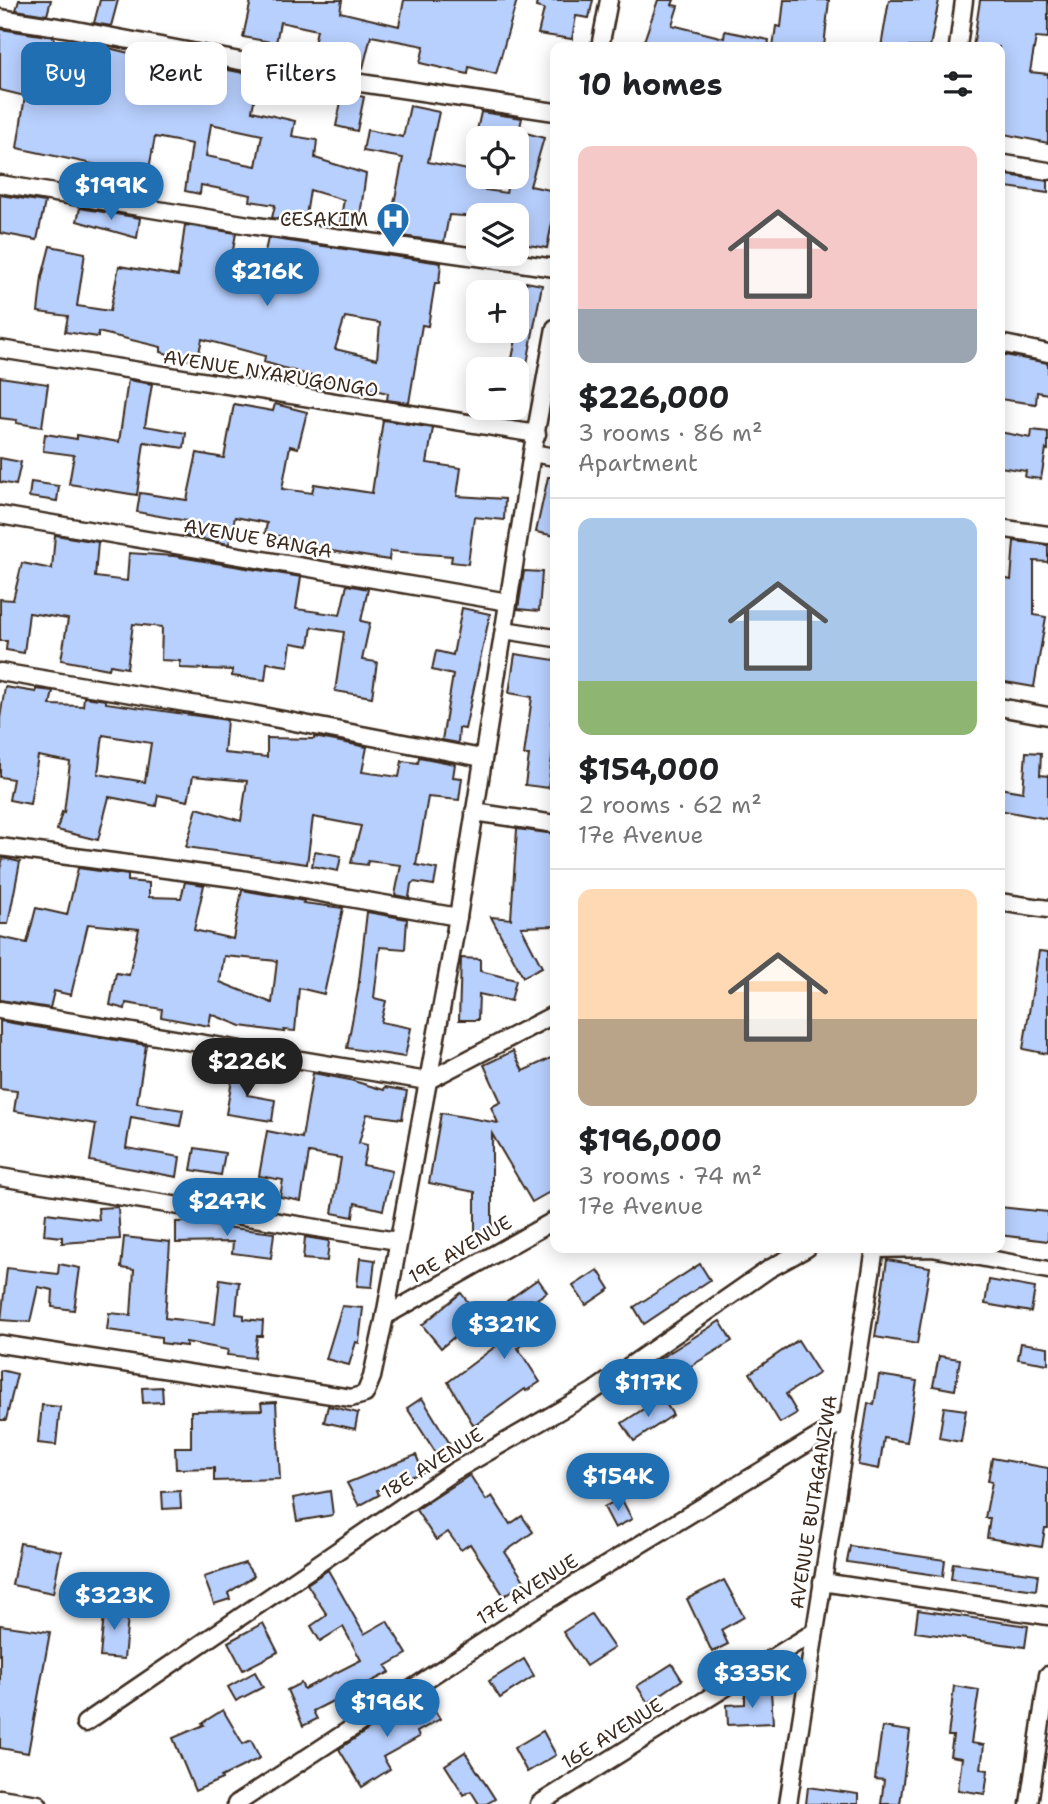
<!DOCTYPE html>
<html lang="en">
<head>
<meta charset="utf-8">
<style>
	:root { --surface:#fff; --page:#f2f2f2; --text:#202124; --muted:#757577; --line:#e0e0e0; --accent:#1f6fb2 }
	body { margin:0; font-family:"Shantell Sans",sans-serif; background:var(--page); color:var(--text); height:100vh; display:flex; flex-direction:column; font-size:26px; white-space:nowrap }
	* { box-sizing:border-box; margin:0 }
	p { font-size:23px; color:var(--muted) }
	.icon { flex:none; width:38px; height:38px; fill:none; stroke:currentColor; stroke-width:2; stroke-linecap:round; stroke-linejoin:round }
	.map { position:relative; flex:1; overflow:hidden }
	.sheet { position:absolute; left:550px; top:42px; width:455px; height:1211px; display:flex; flex-direction:column; background:var(--surface); border-radius:14px; box-shadow:0 4px 18px #0003 }
	.sheet>* { flex:none }
	.banner { position:absolute; left:21px; top:42px; width:424px; height:63px; display:flex; gap:14px }
	.buttons { position:absolute; left:466px; top:126px; display:grid; gap:14px }
	.buttons a { display:grid; place-items:center; width:63px; height:63px; border-radius:14px; background:var(--surface); box-shadow:0 4px 18px #0003; font-size:35px }
	.price { position:absolute; translate:-50% -60px; padding:0 16px; border-radius:24px; background:var(--accent); color:#fff; font-size:23px; line-height:46px; filter:drop-shadow(0 2px 4px #0008) }
	.price::after { content:''; position:absolute; left:50%; top:42px; width:21px; height:16px; margin-left:-10px; background:inherit; clip-path:polygon(0 0,100% 0,50% 100%) }
	.price.active { background:#222; color:#fff }
	ul { padding:0; list-style:none }
	li { display:grid; align-content:center; gap:14px; height:371px; padding:0 28px }
	li+li { border-top:2px solid var(--line) }
	li span { display:grid; place-items:center; height:217px; border-radius:14px; color:#555 }
	li>.icon { margin-inline-start:auto }
	span .icon { width:126px; height:126px; fill:#fffc; stroke-width:1 }
	li b { font-size:30px }
	h2 { display:flex; justify-content:space-between; align-items:center; height:84px; padding:0 28px; font-size:30px }
	.pill { padding:0 24px; border-radius:14px; background:var(--surface); box-shadow:0 4px 18px #0003; font-size:24px; line-height:63px }
	.pill.active { background:var(--accent); color:#fff }
	.map>svg:first-child { display:block }
</style>
</head>
<body>
<div class="map">
<svg width="1048" height="1804" viewBox="0 0 1048 1804">
	<rect width="100%" height="100%" fill="#fff"/>
	<filter id="ink" filterUnits="userSpaceOnUse"><feTurbulence type="fractalNoise" baseFrequency=".0143" numOctaves="2"/><feDisplacementMap in="SourceGraphic" scale="14" xChannelSelector="R" yChannelSelector="G"/><feConvolveMatrix kernelMatrix="1 2 1 2 8 2 1 2 1" color-interpolation-filters="sRGB"/></filter>
	<g filter="url(#ink)">
		<g fill="#b8d0fe" stroke="#3b2a1e" stroke-width="2" fill-rule="evenodd">
			<polygon points="19,0 51,0 47,15 16,10"/>
			<polygon points="100,0 118,0 111,26 94,23"/>
			<polygon points="251,0 342,0 340,12 399,26 404,0 517,0 496,74 469,67 468,74 420,63 424,46 371,36 363,68 345,63 346,60 312,53 317,30 280,22 276,43 243,37"/>
			<polygon points="537,0 593,0 589,18 576,16 572,39 538,34 544,9 536,7"/>
			<polygon points="658,0 674,0 672,5 678,6 672,25 724,38 725,31 769,40 768,47 698,47 683,43 682,47 642,47"/>
			<polygon points="784,0 829,0 824,47 773,47 776,26 781,27"/>
			<polygon points="889,0 939,0 930,47 881,47"/>
			<polygon points="980,0 1048,0 1048,38 1036,37 1030,72 1048,74 1048,143 999,133 999,47 973,47"/>
			<path d="M0 29 54 37 53 45 85 54 88 43 207 72 208 66 259 76 252 111 295 121 292 136 317 140 315 158 366 174 358 230 339 227 344 200 310 190 305 222 272 218 275 205 250 201 251 195 201 185 200 194 185 191 192 144 155 137 148 174 102 168V166L17 148 25 96 0 90ZM211 124 262 135 256 166 206 156Z"/>
			<polygon points="343,92 364,97 357,131 336,126"/>
			<polygon points="410,106 439,112 428,162 478,172 478,189 506,193 509,179 516,180 516,138 490,138 476,135 481,112 522,118 519,131 544,138 530,186 555,191 552,213 554,213 547,248 516,243 516,215 478,215 478,217 449,215 444,242 388,234 403,158 363,151 367,130 403,137"/>
			<polygon points="999,174 1048,181 1048,193 999,186"/>
			<polygon points="0,195 45,202 37,240 0,233"/>
			<polygon points="80,208 140,218 137,238 77,221"/>
			<path d="M185 225 236 233 230 267 260 274 268 238 441 263 439 283H435L428 326 422 325 409 403 387 400 388 393 311 376 264 362 265 356 202 339 197 362 161 352V347L98 332V337L65 332 68 316 38 312 42 277 50 246 85 253 77 306 110 311 119 266 178 276ZM345 317 380 323 377 359 335 349Z"/>
			<polygon points="526,282 542,285 526,369 510,369 517,334 516,313 520,313"/>
			<polygon points="999,354 1048,363 1048,394 1037,392 1036,404 999,399"/>
			<polygon points="0,377 48,384 42,427 16,423 17,420 0,418"/>
			<polygon points="128,380 152,384 145,426 186,433 184,448 144,442 137,495 69,484 74,455 43,451 45,434 77,439 77,435 119,442"/>
			<polygon points="234,404 273,411 275,404 307,412 298,448 290,446 282,489 312,493 314,484 372,493 383,420 433,428 427,463 461,468 457,496 505,499 504,520 474,517 468,564 451,562 452,556 390,551 389,560 305,547 305,549 290,546 291,539 265,533 267,523 235,517 229,544 185,536 187,521 137,512 140,493 187,500 197,453 224,458"/>
			<polygon points="1032,430 1048,432 1048,450 1046,449 1041,479 1025,477 1026,471 999,467 999,432 1031,438"/>
			<polygon points="0,458 21,462 16,485 0,482"/>
			<polygon points="548,477 555,477 555,536 536,532"/>
			<polygon points="31,482 59,486 57,501 29,497"/>
			<polygon points="55,535 98,542 95,577 127,581 129,553 174,556 301,577 296,609 340,615 347,585 368,589 361,621 370,623 362,660 377,662 372,697 335,691 344,632 312,627 309,646 291,643 288,666 267,663 265,680 232,676 232,670 180,668 180,661 161,660 162,627 133,624 127,668 110,665 109,669 61,660 68,619 29,613 24,653 6,650 7,641 0,641 0,599 13,600 22,563 52,569"/>
			<polygon points="1014,541 1048,545 1048,562 1034,561 1034,615 1046,617 1034,687 999,681 999,577 1011,580"/>
			<polygon points="524,571 542,572 539,611 518,609"/>
			<polygon points="462,608 490,614 465,729 459,728 458,743 442,740 453,675 432,670 436,651 453,655"/>
			<polygon points="515,654 555,660 555,699 551,724 555,725 555,735 548,788 525,785 529,755 524,755 532,697 509,693"/>
			<path d="M5 687 36 692V689L53 691 50 705 83 706 84 697 106 700V703L227 720 224 753 267 757V738L314 739V737L367 747 362 772 399 777 402 761 418 763 419 757 455 764 453 777 462 778 459 800 428 797 416 865 437 869 434 885 414 882 411 884 409 898 395 895 401 865 368 861 367 865 351 863 361 826 313 817 307 864 186 847 197 808 241 821 247 781 193 776 188 801 158 795 156 806 109 797 98 840 57 830 62 812 64 813 70 762 38 756 30 804 9 800 13 779 0 777V718ZM103 735 151 743 145 782 98 774Z"/>
			<polygon points="1026,752 1041,753 1040,775 1048,776 1048,819 999,810 999,788 1023,792"/>
			<polygon points="517,829 555,834 555,926 521,927 542,967 523,977 491,917 511,919"/>
			<polygon points="315,851 341,856 338,871 312,866"/>
			<polygon points="3,858 20,862 8,924 0,924 0,869"/>
			<path d="M78 868 128 875V881L149 883V897L181 898 185 882 204 885 194 930 233 939 242 890 304 901 303 903 343 908 324 994 299 988 295 1031 284 1030V1032L241 1026 211 1014 209 1026 161 1017 162 1009 126 1003 125 1009 110 1005 116 973 129 975 139 929 88 924 71 995 54 991 50 1008 0 1000V937L27 943 36 908 67 915ZM224 956 277 961 272 1003 220 982Z"/>
			<polygon points="367,912 407,919 405,949 380,947 374,998 386,1001 381,1022 411,1028 405,1057 347,1048 358,990"/>
			<polygon points="1039,951 1048,952 1048,1054 1023,1049"/>
			<polygon points="461,958 480,959 480,971 516,980 511,1001 479,994 478,1020 459,1020"/>
			<polygon points="0,1021 146,1045 137,1103 183,1110 180,1126 131,1117 126,1148 180,1157 177,1177 90,1161 96,1124 14,1111 17,1091 0,1089"/>
			<polygon points="513,1051 523,1071 555,1056 555,1189 532,1202 492,1134 492,1236 475,1235 475,1192 429,1183 441,1113 498,1123 491,1107 501,1102 484,1065"/>
			<polygon points="235,1063 251,1066 247,1095 275,1100 272,1121 226,1114"/>
			<polygon points="313,1073 350,1080 384,1090 385,1087 407,1091 402,1119 367,1114 359,1143 367,1145 363,1165 392,1171 383,1210 355,1203 353,1217 332,1213 341,1158 309,1153 301,1201 280,1197 283,1180 259,1176 267,1131 302,1138"/>
			<polygon points="195,1148 225,1153 221,1175 191,1170"/>
			<polygon points="118,1207 120,1239 62,1243 62,1237 44,1235 46,1213 99,1220 98,1208"/>
			<polygon points="999,1207 1048,1212 1048,1241 999,1235"/>
			<polygon points="208,1221 208,1225 274,1233 271,1258 232,1253 233,1242 176,1243 176,1222"/>
			<polygon points="124,1237 170,1242 165,1318 215,1324 220,1279 239,1282 236,1314 244,1315 244,1319 263,1321 262,1336 257,1336 254,1358 227,1355 228,1350 186,1342 186,1346 161,1343 161,1337 107,1330 109,1313 131,1315 134,1270 121,1268"/>
			<polygon points="305,1237 329,1241 327,1261 303,1259"/>
			<polygon points="360,1258 375,1260 372,1287 357,1286"/>
			<polygon points="887,1260 930,1267 917,1344 875,1337"/>
			<polygon points="59,1264 80,1268 74,1310 52,1307 53,1290 38,1287 30,1322 1,1320 7,1268 58,1274"/>
			<polygon points="700,1264 710,1280 644,1324 634,1307"/>
			<polygon points="598,1270 610,1289 586,1305 573,1286"/>
			<polygon points="538,1279 547,1292 537,1299 554,1324 518,1348 540,1382 526,1391 525,1389 474,1426 448,1382 496,1346 493,1340 522,1322 507,1301"/>
			<polygon points="989,1280 1035,1288 1031,1312 985,1304"/>
			<polygon points="461,1293 479,1316 441,1348 422,1325"/>
			<polygon points="342,1306 363,1308 359,1343 356,1342 349,1365 326,1359"/>
			<polygon points="720,1321 732,1341 668,1380 656,1361"/>
			<polygon points="798,1340 819,1373 786,1394 797,1413 780,1423 750,1373"/>
			<polygon points="1021,1343 1048,1347 1048,1364 1018,1359"/>
			<polygon points="939,1356 960,1359 955,1390 933,1386"/>
			<polygon points="0,1370 17,1374 6,1420 0,1420"/>
			<polygon points="879,1375 917,1381 907,1442 884,1438 879,1469 858,1465 868,1403 874,1405"/>
			<polygon points="162,1387 163,1402 143,1403 142,1388"/>
			<polygon points="662,1397 673,1415 634,1441 622,1423"/>
			<polygon points="422,1398 450,1444 436,1453 407,1408"/>
			<polygon points="276,1402 280,1479 214,1481 214,1468 176,1469 175,1447 191,1447 191,1411 262,1410 261,1403"/>
			<polygon points="42,1405 60,1407 56,1445 38,1443"/>
			<polygon points="328,1406 358,1413 355,1429 324,1422"/>
			<polygon points="944,1407 966,1410 961,1442 939,1438"/>
			<polygon points="416,1455 423,1472 377,1490 379,1495 359,1506 347,1483"/>
			<polygon points="992,1458 1048,1468 1048,1528 1045,1528 1042,1547 987,1538 990,1518 985,1518 992,1482 988,1481"/>
			<polygon points="470,1475 486,1500 492,1496 510,1524 522,1516 533,1532 505,1552 525,1582 504,1596 470,1544 461,1550 448,1532 436,1540 416,1510"/>
			<polygon points="180,1491 181,1508 163,1509 162,1492"/>
			<polygon points="330,1491 333,1515 297,1521 293,1498"/>
			<polygon points="621,1498 632,1519 615,1528 604,1507"/>
			<polygon points="20,1543 61,1551 53,1593 12,1585"/>
			<polygon points="850,1546 945,1560 943,1576 847,1562"/>
			<polygon points="245,1563 254,1576 228,1593 230,1599 214,1604 204,1577"/>
			<polygon points="953,1563 1038,1574 1036,1590 951,1579"/>
			<polygon points="328,1570 364,1634 387,1621 407,1654 386,1666 390,1672 313,1711 317,1719 303,1726 287,1690 301,1683 304,1689 361,1660 343,1627 320,1641 311,1626 327,1615 307,1584"/>
			<polygon points="724,1580 744,1617 721,1630 728,1644 712,1652 687,1599"/>
			<polygon points="105,1604 129,1606 124,1659 100,1657"/>
			<polygon points="918,1610 1028,1626 1025,1647 915,1632"/>
			<polygon points="591,1614 614,1648 586,1666 563,1632"/>
			<polygon points="263,1623 278,1652 243,1670 228,1642"/>
			<polygon points="0,1625 50,1632 28,1753 0,1748"/>
			<polygon points="524,1659 534,1676 500,1698 489,1681"/>
			<polygon points="672,1664 682,1680 648,1703 637,1686"/>
			<polygon points="255,1672 263,1687 236,1701 228,1687"/>
			<polygon points="954,1686 979,1690 971,1743 984,1745 981,1769 988,1770 985,1794 958,1790 962,1758 950,1756 953,1736 948,1736"/>
			<polygon points="771,1691 773,1723 728,1725 727,1705 745,1704 745,1692"/>
			<polygon points="424,1693 440,1719 417,1732 419,1737 383,1757 390,1769 362,1787 339,1749"/>
			<polygon points="223,1710 243,1744 251,1740 260,1758 221,1777 222,1779 195,1791 173,1738 204,1725 202,1723"/>
			<polygon points="882,1727 910,1731 900,1804 881,1804 884,1780 875,1779"/>
			<polygon points="543,1731 556,1755 527,1772 514,1748"/>
			<polygon points="465,1752 495,1799 486,1804 479,1804 471,1791 464,1795 445,1765"/>
			<polygon points="808,1787 858,1794 858,1804 806,1804"/>
		</g>
		<g fill="none" stroke-linecap="round" stroke-linejoin="round">
			<defs>
				<g id="minor">
					<polyline points="0,18 71,29 334,79 555,112"/>
					<polyline points="600,47 609,0"/>
					<polyline points="958,47 964,0"/>
					<polyline points="999,163 1048,171"/>
					<polyline points="0,184 249,225 555,268"/>
					<polyline points="999,343 1048,353"/>
					<polyline points="0,349 537,434"/>
					<polyline points="532,453 555,457"/>
					<polyline points="0,515 508,602"/>
					<polyline points="999,528 1048,535"/>
					<polyline points="504,630 555,638"/>
					<polyline points="0,672 252,714 482,758"/>
					<polyline points="999,707 1048,716"/>
					<polyline points="474,812 555,824"/>
					<polyline points="0,847 241,879 458,917"/>
					<polyline points="999,902 1048,909"/>
					<polyline points="0,1010 427,1081 555,1014"/>
					<polyline points="0,1177 397,1241"/>
					<polyline points="875,1249 932,1248 1048,1270"/>
					<polyline points="385,1316 555,1220"/>
					<polyline points="0,1344 351,1398 365,1394 372,1377 385,1316 458,917 532,453 555,328"/>
					<polyline points="822,1582 1048,1616"/>
					<polyline points="85,1723 453,1472 592,1392 769,1269 807,1248"/>
					<polyline points="0,1798 38,1804"/>
					<polyline points="236,1804 532,1610 847,1419"/>
					<polyline points="539,1804 814,1632"/>
					<polyline points="788,1804 875,1248"/>
					<polyline points="1029,1804 1048,1675"/>
				</g>
			</defs>
			<use href="#minor" stroke="#3b2a1e" stroke-width="21"/>
			<use href="#minor" stroke="#fff" stroke-width="16"/>
		</g>
	</g>
	<defs>
		<symbol id="hospital-pin" viewBox="-11 -11 22 30"><path d="M0 17L-7.5 6A9.5 9.5 0 1 1 7.5 6Z" fill="#1f6fb2" stroke="#fff"/><path d="M-5-5h3v3.5h4V-5h3V5h-3V1.5h-4V5h-3Z" fill="#fff"/></symbol>
	</defs>
	<g fill-rule="evenodd">
		<use href="#hospital-pin" x="374" y="200" width="38" height="52"/>
	</g>
	<g text-anchor="middle" stroke-width="5" stroke-linejoin="round" paint-order="stroke">
		<g font-size="19" fill="#3b2a1e" stroke="#fff" text-anchor="end">
			<text x="368" y="226">CESAKIM</text>
		</g>
		<g font-size="19" fill="#3b2a1e" stroke="#fff">
			<text transform="translate(271 373) rotate(9)" y="7">AVENUE NYARUGONGO</text>
			<text transform="translate(258 538) rotate(10)" y="7">AVENUE BANGA</text>
			<text transform="translate(460 1249) rotate(-30)" y="7">19E AVENUE</text>
			<text transform="translate(432 1463) rotate(-32)" y="7">18E AVENUE</text>
			<text transform="translate(813 1502) rotate(-81)" y="7">AVENUE BUTAGANZWA</text>
			<text transform="translate(527 1589) rotate(-32)" y="7">17E AVENUE</text>
			<text transform="translate(612 1733) rotate(-32)" y="7">16E AVENUE</text>
		</g>
	</g>
</svg>
<div class="buttons">
<a><svg class="icon" aria-label="locate" viewBox="0 0 24 24"><circle cx="12" cy="12" r="6"/><path d="M12 2v4M12 18v4M2 12h4M18 12h4"/></svg></a>
<a><svg class="icon" aria-label="layers" viewBox="0 0 24 24"><path d="M12 4l9 5-9 5-9-5zM3 14l9 5 9-5"/></svg></a>
<a>+</a>
<a>−</a>
</div>
<b class="price" style="left:111px;top:222px">$199K</b>
<b class="price" style="left:267px;top:308px">$216K</b>
<b class="price active" style="left:247px;top:1098px">$226K</b>
<b class="price" style="left:227px;top:1238px">$247K</b>
<b class="price" style="left:504px;top:1361px">$321K</b>
<b class="price" style="left:648px;top:1419px">$117K</b>
<b class="price" style="left:618px;top:1513px">$154K</b>
<b class="price" style="left:114px;top:1632px">$323K</b>
<b class="price" style="left:752px;top:1710px">$335K</b>
<b class="price" style="left:387px;top:1739px">$196K</b>
<div class="banner">
<a class="pill active">Buy</a>
<a class="pill">Rent</a>
<a class="pill">Filters</a>
</div>
<section class="sheet">
<h2>10 homes<svg class="icon" aria-label="filters" viewBox="0 0 24 24"><path d="M4 7h16M4 17h16"/><circle cx="9" cy="7" r="2"/><circle cx="15" cy="17" r="2"/></svg></h2>
<ul>
<li><span style="background:linear-gradient(#f6c9c9 75%,#9aa5b1 0)"><svg class="icon" aria-label="home" viewBox="0 0 24 24"><path d="M3 11l9-7 9 7M6 9v11h12V9"/></svg></span><div><b>$226,000</b><p>3 rooms · 86 m²</p><p>Apartment</p></div></li>
<li><span style="background:linear-gradient(#a9c7e8 75%,#8fb573 0)"><svg class="icon" aria-label="home" viewBox="0 0 24 24"><path d="M3 11l9-7 9 7M6 9v11h12V9"/></svg></span><div><b>$154,000</b><p>2 rooms · 62 m²</p><p>17e Avenue</p></div></li>
<li><span style="background:linear-gradient(#ffd9b3 60%,#b9a48a 0)"><svg class="icon" aria-label="home" viewBox="0 0 24 24"><path d="M3 11l9-7 9 7M6 9v11h12V9"/></svg></span><div><b>$196,000</b><p>3 rooms · 74 m²</p><p>17e Avenue</p></div></li>
</ul>
</section>
</div>
</body>
</html>
